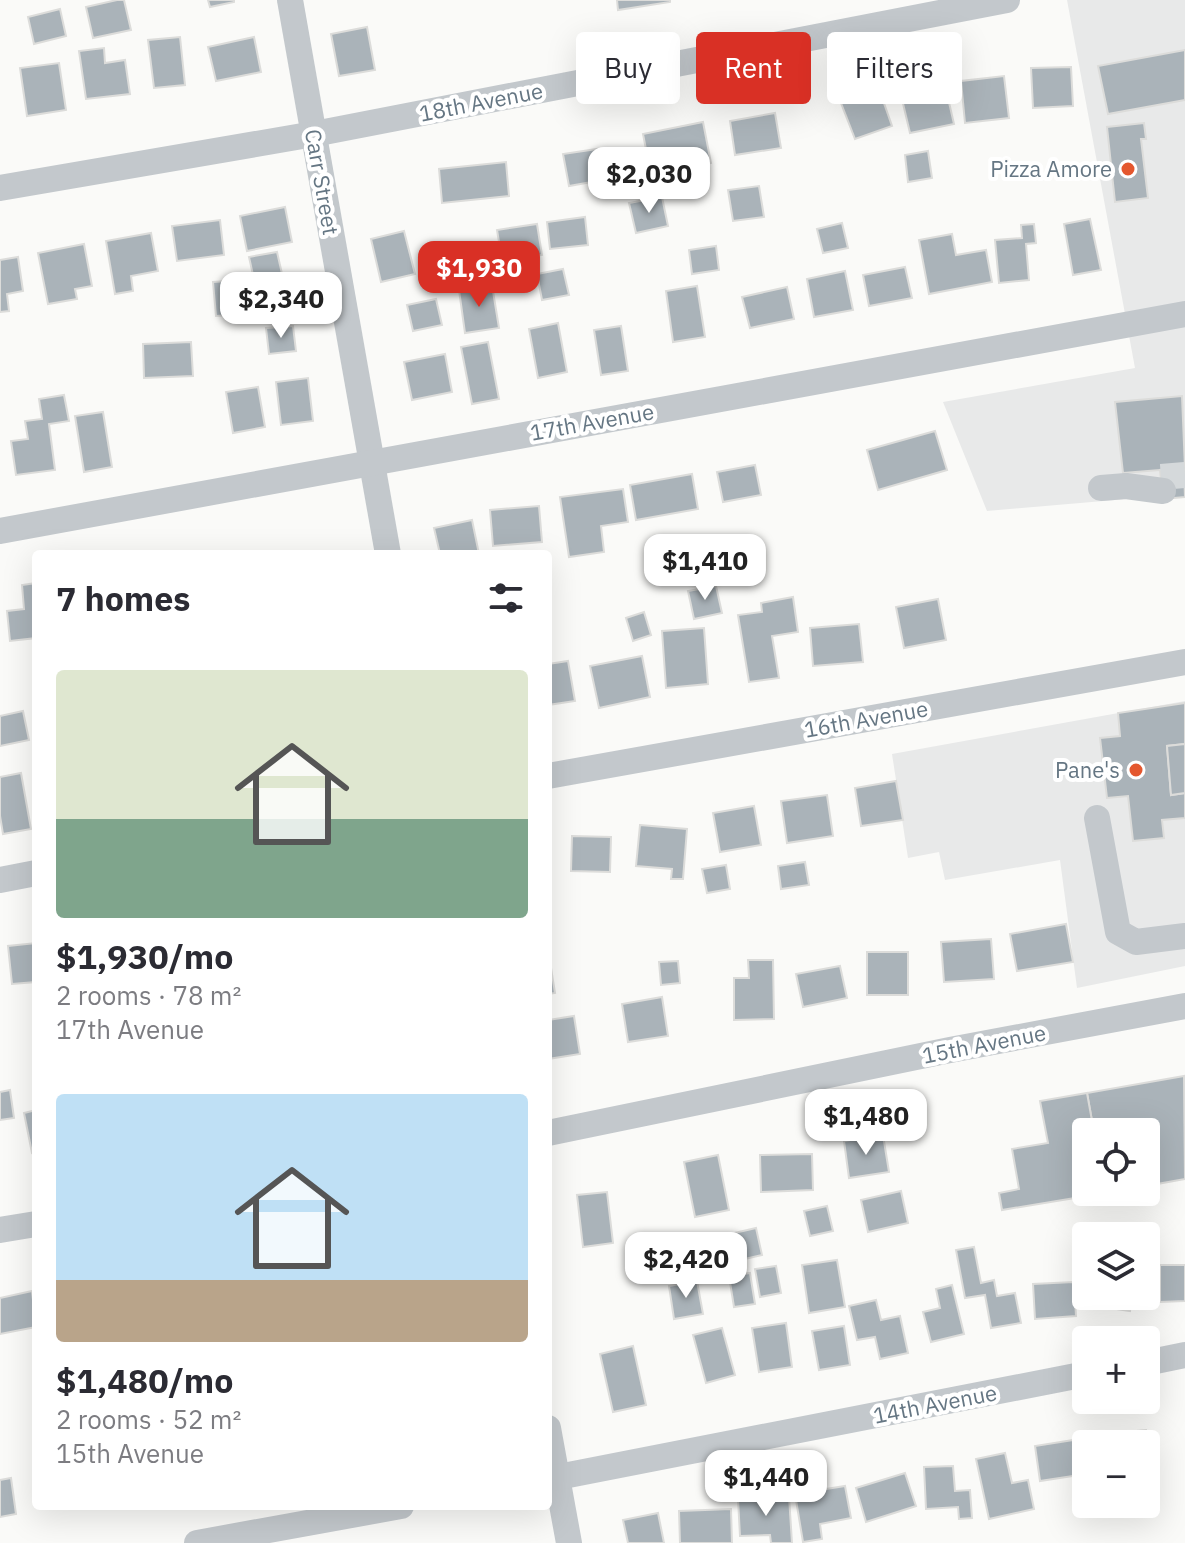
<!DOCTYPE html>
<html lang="en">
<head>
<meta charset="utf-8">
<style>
	:root { --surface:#fff; --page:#f7f7f7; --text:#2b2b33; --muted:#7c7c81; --accent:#d93025 }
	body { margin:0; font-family:"IBM Plex Sans",sans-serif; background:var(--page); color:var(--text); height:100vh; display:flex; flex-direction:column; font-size:30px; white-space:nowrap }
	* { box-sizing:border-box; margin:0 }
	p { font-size:26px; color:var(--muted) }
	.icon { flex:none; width:44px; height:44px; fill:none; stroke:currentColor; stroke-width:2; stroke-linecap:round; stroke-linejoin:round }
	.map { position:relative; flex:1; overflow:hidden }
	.side { position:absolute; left:32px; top:550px; width:520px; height:960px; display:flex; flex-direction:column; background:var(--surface); border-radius:8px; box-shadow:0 8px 32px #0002 }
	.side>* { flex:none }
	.banner { position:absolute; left:576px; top:32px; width:488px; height:72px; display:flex; gap:16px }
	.buttons { position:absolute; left:1072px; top:1118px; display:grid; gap:16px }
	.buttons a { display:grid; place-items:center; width:88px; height:88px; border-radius:8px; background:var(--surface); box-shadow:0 8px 32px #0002; font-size:40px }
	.price { position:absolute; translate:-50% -68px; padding:0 18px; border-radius:16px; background:#fff; color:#222; font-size:26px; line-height:52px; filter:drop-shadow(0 2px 4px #0008) }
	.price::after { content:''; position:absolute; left:50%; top:48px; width:24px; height:18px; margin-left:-12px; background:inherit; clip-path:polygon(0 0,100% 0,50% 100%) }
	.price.active { background:var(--accent); color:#fff }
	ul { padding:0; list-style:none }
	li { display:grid; align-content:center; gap:16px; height:424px; padding:0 24px }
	li span { display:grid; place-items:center; height:248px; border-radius:8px; color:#555 }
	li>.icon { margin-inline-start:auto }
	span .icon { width:144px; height:144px; fill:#fffc; stroke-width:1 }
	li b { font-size:34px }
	h2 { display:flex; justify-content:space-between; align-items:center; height:96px; padding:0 24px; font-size:34px }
	.pill { padding:0 28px; border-radius:8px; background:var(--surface); box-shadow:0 8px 32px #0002; font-size:28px; line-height:72px }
	.pill.active { background:var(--accent); color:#fff }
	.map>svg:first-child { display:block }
</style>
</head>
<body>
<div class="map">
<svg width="1185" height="1543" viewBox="0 0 1185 1543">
	<rect width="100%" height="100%" fill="#fafaf8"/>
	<g fill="#e8e9e9">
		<polygon points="1067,0 1185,0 1185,494 987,511 943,402 1135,368"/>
		<polygon points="1185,701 1185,966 1077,988 1060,860 945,880 939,852 908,858 892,754"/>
	</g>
	<g fill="#aab3b9" stroke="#dcdcda" stroke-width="2">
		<polygon points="117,0 124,0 131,30 93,38 86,7"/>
		<polygon points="208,0 234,0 234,2 210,7"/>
		<polygon points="617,0 670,0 670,2 618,10"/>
		<polygon points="60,9 66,36 34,44 28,17"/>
		<polygon points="367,27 375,70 339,76 331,34"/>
		<polygon points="180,37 185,85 154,88 148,40"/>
		<polygon points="254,37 261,72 216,81 208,47"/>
		<polygon points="104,48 105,63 125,60 130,94 86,99 79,51"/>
		<polygon points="1185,50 1185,100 1108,114 1098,66"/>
		<polygon points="59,63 66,110 27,116 20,68"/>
		<polygon points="1071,67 1073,106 1033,108 1031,68"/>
		<polygon points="1004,76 1009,118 965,123 961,81"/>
		<polygon points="945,85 954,124 910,133 901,95"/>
		<polygon points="879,89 892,126 855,139 841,103"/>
		<polygon points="775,113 781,148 735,155 730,121"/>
		<polygon points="703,122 711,163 651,175 643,134"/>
		<polygon points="1144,123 1146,139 1141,139 1148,198 1115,202 1107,127"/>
		<polygon points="597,149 603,180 569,186 563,154"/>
		<polygon points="928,151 932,178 908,182 905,155"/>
		<polygon points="506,162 509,196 442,203 439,169"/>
		<polygon points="759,186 764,217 733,221 728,190"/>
		<polygon points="662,197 668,226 636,233 629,203"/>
		<polygon points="285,207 292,242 247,251 240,216"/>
		<polygon points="585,217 588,245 550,249 547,222"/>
		<polygon points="1090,219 1101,270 1073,275 1064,224"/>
		<polygon points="220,220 224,255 177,261 172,226"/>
		<polygon points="842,223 848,248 823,253 817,229"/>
		<polygon points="537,224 542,255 502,260 497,230"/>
		<polygon points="1034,224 1036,243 1026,244 1029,280 999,283 995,240 1022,238 1021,225"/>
		<polygon points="404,231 415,274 381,282 371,239"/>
		<polygon points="151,233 158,271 131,276 133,291 115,294 106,241"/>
		<polygon points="952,234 956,255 986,250 992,282 929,294 919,240"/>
		<polygon points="84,244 92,286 75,289 77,299 48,304 38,253"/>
		<polygon points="716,246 719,270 692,274 689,250"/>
		<polygon points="277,252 283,278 255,284 249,257"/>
		<polygon points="18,257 23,291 7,294 9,311 0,312 0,260"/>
		<polygon points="905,267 912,298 869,306 863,275"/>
		<polygon points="563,269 569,295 542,300 537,274"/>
		<polygon points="845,271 853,310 814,317 807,279"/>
		<polygon points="244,280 247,314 216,316 213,282"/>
		<polygon points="492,285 499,328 465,333 459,290"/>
		<polygon points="697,286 705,337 673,342 666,291"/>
		<polygon points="787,287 794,319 750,328 742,297"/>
		<polygon points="436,299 442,325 413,331 407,305"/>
		<polygon points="558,323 567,372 538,378 529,329"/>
		<polygon points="293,326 296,351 269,354 266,328"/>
		<polygon points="621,326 628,371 601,375 594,330"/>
		<polygon points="191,342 193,376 144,378 143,344"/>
		<polygon points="488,342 499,399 472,404 461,347"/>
		<polygon points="445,354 452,392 412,400 404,362"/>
		<polygon points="308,378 313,421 281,425 276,382"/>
		<polygon points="258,387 265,427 233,433 226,392"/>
		<polygon points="64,395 69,421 49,424 55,470 16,475 11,441 28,439 25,421 42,419 39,399"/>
		<polygon points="1182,396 1185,468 1123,473 1115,402"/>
		<polygon points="103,412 112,467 84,472 75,416"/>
		<polygon points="935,431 947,470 878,490 867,450"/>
		<polygon points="755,465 761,495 723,502 717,472"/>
		<polygon points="1184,468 1185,497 1163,499 1160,470"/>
		<polygon points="692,474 698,509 636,520 630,485"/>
		<polygon points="623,489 628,522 601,526 604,552 569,557 560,497"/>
		<polygon points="539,506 542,542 493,546 490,510"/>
		<polygon points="472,520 479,554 440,554 434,528"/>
		<polygon points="36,583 36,638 10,641 7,611 24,609 22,585"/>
		<polygon points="716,586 722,613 694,619 688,591"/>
		<polygon points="793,597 798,632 772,636 779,678 749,682 738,615 762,612 761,603"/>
		<polygon points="938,599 946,640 904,648 896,607"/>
		<polygon points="644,612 651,635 633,641 626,618"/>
		<polygon points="859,624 863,662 813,666 810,628"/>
		<polygon points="704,628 708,684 666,688 662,631"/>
		<polygon points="642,656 650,697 599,708 590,666"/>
		<polygon points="568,661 575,701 548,705 548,664"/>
		<polygon points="1185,703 1185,744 1167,746 1171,795 1185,793 1185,818 1162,820 1164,838 1133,841 1128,796 1107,798 1100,738 1120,736 1118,713"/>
		<polygon points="23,711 29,740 0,746 0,716"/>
		<polygon points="1185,744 1185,793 1171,795 1167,746"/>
		<polygon points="21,773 31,829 3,834 0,816 0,777"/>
		<polygon points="896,781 903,820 861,826 855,788"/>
		<polygon points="827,795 833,836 787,843 781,801"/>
		<polygon points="754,806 761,845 720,852 713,813"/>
		<polygon points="640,825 687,829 683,879 671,879 672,869 636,866"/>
		<polygon points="572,836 611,837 610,872 571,871"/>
		<polygon points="805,862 809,885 781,889 778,866"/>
		<polygon points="726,865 730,889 707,893 702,869"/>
		<polygon points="1066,924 1073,962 1017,971 1010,934"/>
		<polygon points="991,939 994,979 944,982 941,942"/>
		<polygon points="36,943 36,982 12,984 8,946"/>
		<rect x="867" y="952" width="41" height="43"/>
		<polygon points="748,960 773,960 774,1019 734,1020 734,978 749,978"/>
		<polygon points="678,961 680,983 661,985 659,962"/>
		<polygon points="840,966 847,998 803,1007 796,974"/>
		<polygon points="551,968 555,993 548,994 548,969"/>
		<polygon points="662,997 668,1036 628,1042 622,1004"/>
		<polygon points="574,1016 580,1054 548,1059 548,1020"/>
		<polygon points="1184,1076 1185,1179 1146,1186 1146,1132 1094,1132 1087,1093"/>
		<polygon points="10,1090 14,1118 0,1120 0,1092"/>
		<polygon points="1087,1093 1094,1132 1086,1132 1086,1192 1105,1193 1002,1210 999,1193 1019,1189 1012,1149 1048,1143 1040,1101"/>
		<polygon points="36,1110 36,1152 32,1153 24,1113"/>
		<polygon points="883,1135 889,1172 849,1178 844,1141"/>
		<polygon points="812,1154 813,1190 761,1192 760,1155"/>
		<polygon points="718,1155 729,1210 695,1217 684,1162"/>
		<polygon points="901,1191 908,1223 868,1232 861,1200"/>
		<polygon points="607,1192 613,1243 583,1247 577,1195"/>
		<polygon points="827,1206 833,1231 810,1236 804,1211"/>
		<polygon points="756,1228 762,1255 736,1261 730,1234"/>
		<polygon points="974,1247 981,1283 994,1280 997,1296 1015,1293 1021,1323 991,1328 985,1295 965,1298 956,1250"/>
		<polygon points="837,1260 845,1307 809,1313 802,1265"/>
		<polygon points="1082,1261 1086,1262 1086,1295 1077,1293"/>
		<polygon points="1160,1265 1185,1265 1185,1301 1160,1302"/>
		<polygon points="776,1266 781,1293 760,1297 755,1269"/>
		<polygon points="750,1273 755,1304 734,1307 729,1276"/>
		<polygon points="697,1281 703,1314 674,1319 669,1286"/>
		<polygon points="1074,1282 1076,1316 1035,1319 1033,1284"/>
		<polygon points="952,1285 964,1334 931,1342 923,1312 940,1308 936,1289"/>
		<polygon points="32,1291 36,1327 0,1334 0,1298"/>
		<polygon points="1097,1296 1132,1296 1130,1311 1103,1307 1104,1297"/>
		<polygon points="876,1300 881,1320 900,1316 908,1353 880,1359 875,1337 857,1340 849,1306"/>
		<polygon points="786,1323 792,1367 759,1372 752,1328"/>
		<polygon points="844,1326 850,1365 819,1370 812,1331"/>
		<polygon points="722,1328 735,1375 706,1383 693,1335"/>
		<polygon points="633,1346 646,1405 613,1412 600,1354"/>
		<polygon points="1146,1430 1150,1468 1146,1469 1146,1444 1095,1444 1095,1435"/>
		<polygon points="1086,1438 1086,1474 1040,1481 1035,1446"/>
		<polygon points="1005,1453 1012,1483 1028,1480 1034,1509 989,1519 976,1459"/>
		<polygon points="953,1466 955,1491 970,1490 972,1518 959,1519 958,1507 926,1509 924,1467"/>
		<polygon points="905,1473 916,1506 866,1522 856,1488"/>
		<polygon points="11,1478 16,1514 0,1517 0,1480"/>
		<polygon points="845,1486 851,1518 820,1524 822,1539 803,1542 795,1494"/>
		<polygon points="789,1496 792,1543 771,1543 770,1535 740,1536 738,1499"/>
		<polygon points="731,1509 732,1543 680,1543 679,1511"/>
		<polygon points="658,1513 664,1543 628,1543 623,1520"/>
	</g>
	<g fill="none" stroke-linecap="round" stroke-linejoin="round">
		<polyline stroke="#d5d9db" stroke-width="26" stroke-dasharray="26 13" stroke-linecap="butt" points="1161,477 1185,475"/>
		<g stroke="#c3c8cc" stroke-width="26">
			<polyline points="290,0 388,554"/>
			<polyline points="0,188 314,134 1007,0"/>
			<polyline points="1101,488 1126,486 1163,491"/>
			<polyline points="0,531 1185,314"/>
			<polyline points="548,776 1185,662"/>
			<polyline points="1097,818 1118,932 1136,942 1185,936"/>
			<polyline points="0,880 36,873"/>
			<polyline points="548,1133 950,1050 1185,1006"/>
			<polyline points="0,1230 36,1224"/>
			<polyline points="1146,1363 1185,1355"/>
			<polyline points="548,1428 569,1543"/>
			<polyline points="548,1479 1086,1374"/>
			<polyline points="197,1543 401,1506"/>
		</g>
	</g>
	<g fill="#e4572e" stroke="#fff" stroke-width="3">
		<circle cx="1128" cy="169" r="8"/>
		<circle cx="1136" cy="770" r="8"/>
	</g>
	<g text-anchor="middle" stroke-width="8" stroke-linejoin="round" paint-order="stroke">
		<g font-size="22" fill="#657683" stroke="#fff">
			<text transform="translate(481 102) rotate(-11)" y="8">18th Avenue</text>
			<text transform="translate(322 182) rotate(80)" y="8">Carr Street</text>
			<text transform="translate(592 422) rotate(-10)" y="8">17th Avenue</text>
			<text transform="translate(866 719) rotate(-10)" y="8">16th Avenue</text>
			<text transform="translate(984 1044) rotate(-11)" y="8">15th Avenue</text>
			<text transform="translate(935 1404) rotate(-11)" y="8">14th Avenue</text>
		</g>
		<g font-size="22" fill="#657683" stroke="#fff" text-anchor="end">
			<text x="1112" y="177">Pizza Amore</text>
			<text x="1120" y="778">Pane's</text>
		</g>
	</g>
</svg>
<div class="buttons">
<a><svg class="icon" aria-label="locate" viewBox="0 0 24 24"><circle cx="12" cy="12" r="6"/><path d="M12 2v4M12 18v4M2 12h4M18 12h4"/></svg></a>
<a><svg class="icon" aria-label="layers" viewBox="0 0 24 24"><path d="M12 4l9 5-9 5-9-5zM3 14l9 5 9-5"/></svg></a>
<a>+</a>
<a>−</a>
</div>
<b class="price" style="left:649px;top:215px">$2,030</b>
<b class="price active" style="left:479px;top:309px">$1,930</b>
<b class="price" style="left:281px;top:340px">$2,340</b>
<b class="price" style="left:705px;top:602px">$1,410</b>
<b class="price" style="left:866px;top:1157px">$1,480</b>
<b class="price" style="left:686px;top:1300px">$2,420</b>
<b class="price" style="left:766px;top:1518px">$1,440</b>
<div class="banner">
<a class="pill">Buy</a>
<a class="pill active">Rent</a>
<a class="pill">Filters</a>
</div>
<section class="side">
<h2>7 homes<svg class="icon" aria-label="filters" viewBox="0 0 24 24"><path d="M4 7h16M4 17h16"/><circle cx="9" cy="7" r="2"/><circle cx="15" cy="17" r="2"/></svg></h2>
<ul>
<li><span style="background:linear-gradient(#dfe7d0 60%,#7fa58c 0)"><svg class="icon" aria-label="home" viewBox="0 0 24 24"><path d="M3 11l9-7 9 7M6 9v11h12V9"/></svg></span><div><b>$1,930/mo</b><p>2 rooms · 78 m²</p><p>17th Avenue</p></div></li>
<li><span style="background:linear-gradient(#bfe0f5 75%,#b9a48a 0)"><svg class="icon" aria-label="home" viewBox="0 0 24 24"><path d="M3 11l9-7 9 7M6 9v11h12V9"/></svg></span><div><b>$1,480/mo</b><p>2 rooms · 52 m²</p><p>15th Avenue</p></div></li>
</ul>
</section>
</div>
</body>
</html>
